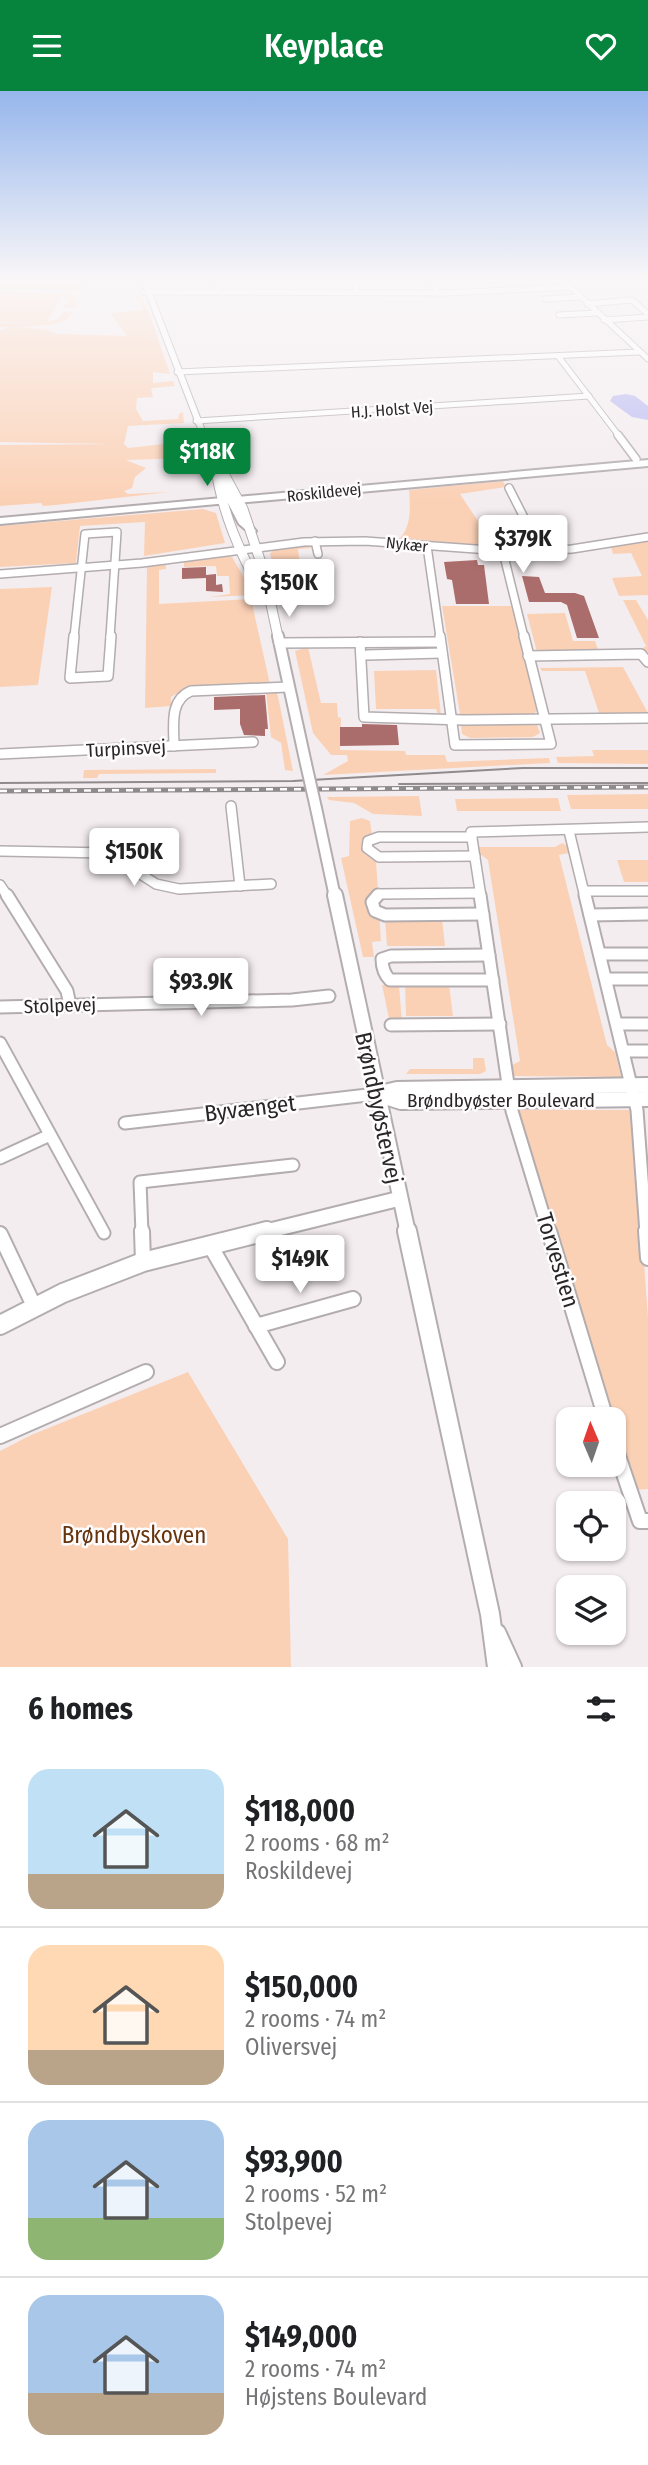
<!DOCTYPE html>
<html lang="en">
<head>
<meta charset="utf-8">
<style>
	:root { --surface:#fff; --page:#f6f6f6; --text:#202124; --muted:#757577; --line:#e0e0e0; --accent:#06833d }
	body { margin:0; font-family:"Fira Sans Condensed",sans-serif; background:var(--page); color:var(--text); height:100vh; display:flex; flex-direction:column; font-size:26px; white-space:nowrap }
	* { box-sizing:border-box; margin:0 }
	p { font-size:23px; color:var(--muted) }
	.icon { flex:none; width:38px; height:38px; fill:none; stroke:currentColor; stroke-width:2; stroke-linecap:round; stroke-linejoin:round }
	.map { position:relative; height:1576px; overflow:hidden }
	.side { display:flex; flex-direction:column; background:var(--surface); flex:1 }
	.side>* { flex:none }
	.needle { width:46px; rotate:358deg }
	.fabs { position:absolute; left:556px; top:1316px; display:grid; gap:14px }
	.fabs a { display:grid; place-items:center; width:70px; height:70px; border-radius:14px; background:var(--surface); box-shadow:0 2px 5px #0004; font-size:35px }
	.price { position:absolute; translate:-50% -60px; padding:0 16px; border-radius:7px; background:#fff; color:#222; font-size:23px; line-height:46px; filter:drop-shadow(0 2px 4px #0008) }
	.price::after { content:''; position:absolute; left:50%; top:42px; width:21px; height:16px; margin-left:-10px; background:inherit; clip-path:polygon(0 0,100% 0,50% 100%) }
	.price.selected { background:var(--accent); color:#fff }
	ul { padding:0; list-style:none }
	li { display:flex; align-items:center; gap:21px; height:175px; padding:0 28px }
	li+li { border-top:2px solid var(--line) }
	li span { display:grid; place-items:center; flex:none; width:196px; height:140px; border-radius:21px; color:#555 }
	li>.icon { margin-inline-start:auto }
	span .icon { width:84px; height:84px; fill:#fffc; stroke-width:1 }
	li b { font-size:30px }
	h2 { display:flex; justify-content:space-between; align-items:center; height:84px; padding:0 28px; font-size:30px }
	header { display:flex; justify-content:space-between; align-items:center; height:91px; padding:0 28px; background:var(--accent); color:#fff; font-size:32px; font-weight:600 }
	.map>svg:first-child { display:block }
</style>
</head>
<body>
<header><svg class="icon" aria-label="menu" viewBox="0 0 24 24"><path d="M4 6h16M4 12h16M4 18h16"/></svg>Keyplace<svg class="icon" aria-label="heart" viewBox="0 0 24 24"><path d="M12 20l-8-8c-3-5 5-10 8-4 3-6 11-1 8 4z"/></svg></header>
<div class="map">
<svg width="648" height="1576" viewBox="0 0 648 1576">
	<rect width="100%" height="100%" fill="#f4edf0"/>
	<g fill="#fbd1b6">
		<polygon points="0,189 85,189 79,199 0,199"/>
		<polygon points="0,201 61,202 77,206 76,217 60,216 68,212 67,208 61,206 47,231 59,227 63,221 73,221 67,228 56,233 16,237 45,238 57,243 127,245 110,222 143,219 140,208 133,206 140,204 150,224 170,283 153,281 153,292 173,290 175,295 151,297 153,306 137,307 136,318 143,330 178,328 179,323 183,321 184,332 128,335 124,353 128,357 191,350 196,363 184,367 126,369 146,377 135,386 132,397 124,400 128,403 169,401 56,414 43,415 41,412 0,415 0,354 112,353 0,351 0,239 12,236 0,236 0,232 44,232 0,231 0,205 60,206 0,204"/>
		<path d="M503 390 506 396 460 403 488 445 481 446 486 455 400 447C412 435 410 414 409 399Z"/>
		<polygon points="203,418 216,422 225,452 144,465 145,431 80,435 76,472 0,476 0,435"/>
		<polygon points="648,450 648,504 619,505 612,487 642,485 631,462 613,463 611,456"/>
		<polygon points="307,455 312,457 298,458 302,491 285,492 287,503 278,503 276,481 270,463 275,457"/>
		<polygon points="223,464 232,466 254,504 209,506 230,503 229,485 217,485 216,475 184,476 184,471"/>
		<polygon points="166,473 166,478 159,479 159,513 251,508 270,593 187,597 171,606 171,615 145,617 147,476"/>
		<polygon points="52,496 38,594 0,596 0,498"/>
		<polygon points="623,509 636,509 648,529 648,561 637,561 646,555"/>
		<polygon points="442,515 512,515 537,620 531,625 460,623"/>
		<polygon points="565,522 573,550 595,550 599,561 537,561 527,523"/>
		<polygon points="308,556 321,612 337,612 338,626 341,627 340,659 405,660 406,664 445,664 447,671 549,667 550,672 323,684 348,670 347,664 331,664 313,642 295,560"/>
		<polygon points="623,576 648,622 599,622 585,580 542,580 540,577"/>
		<polygon points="436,579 441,624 438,624 436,618 376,618 374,580"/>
		<polygon points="271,599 277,602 279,610 293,680 285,679 281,652 271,646 266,601"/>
		<polygon points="469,632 529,632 537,634 540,642 533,646 470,647 462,643 461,634"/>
		<polygon points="592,659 648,659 648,673 558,672 556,666 594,665"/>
		<polygon points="216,678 216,682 99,683 97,687 83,687 84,679"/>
		<polygon points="648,703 648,718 571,718 567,704"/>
		<polygon points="419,705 422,725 373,723 354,712 329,709 327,706"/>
		<polygon points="558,707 561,720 457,720 455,708"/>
		<polygon points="362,727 370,730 372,744 363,751 363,757 376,769 381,850 372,851 374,866 363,866 341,767 349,765 350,730"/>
		<polygon points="562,752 568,755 569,762 559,764 607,954 615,961 621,986 514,985 512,974 520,970 488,769 480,763 479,756 555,756"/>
		<polygon points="617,769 648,769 648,791 624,791"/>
		<polygon points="442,827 445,855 387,855 385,828"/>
		<polygon points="405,893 449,893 453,925 406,925"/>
		<polygon points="382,894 399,894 402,931 390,932"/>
		<polygon points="473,967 484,967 486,980 480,983 406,983 410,978 473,978"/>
		<polygon points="515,1019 633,1019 648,1227 648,1398 635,1399"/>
		<polygon points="188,1281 288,1448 291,1576 0,1576 0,1360 31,1344"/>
	</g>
	<polygon fill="#bbbaf2" points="626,303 635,305 648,315 648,329 632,326 610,310 613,305"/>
	<g fill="#aa6d6b">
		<polygon points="477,469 478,474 484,474 489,513 456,513 452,489 447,488 444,471"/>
		<polygon points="206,476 206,484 216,483 216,494 222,493 223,501 206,500 206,487 182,488 182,477"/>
		<polygon points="522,485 539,486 545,502 575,502 584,505 599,547 577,547 567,514 561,511 529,511"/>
		<polygon points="265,604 268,638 265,638 265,645 244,644 240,633 240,618 214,619 214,606"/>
		<polygon points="362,633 397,634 399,654 340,655 340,636 362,636"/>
	</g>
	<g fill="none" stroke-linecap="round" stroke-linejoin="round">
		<defs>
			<g id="minor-far4">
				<polyline points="355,189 356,198"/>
				<polyline points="434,189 436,202"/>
				<polyline points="563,189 648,268"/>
				<polyline points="216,200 219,189"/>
				<polyline points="144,201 446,202 571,196"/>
				<polyline points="545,208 580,206"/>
				<polyline points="587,213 632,209 648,223"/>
				<polyline points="559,224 596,222"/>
				<polyline points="604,229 648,226"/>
				<polyline points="558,265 619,345"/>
				<polyline points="177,281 639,261"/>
				<polyline points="196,330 589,305"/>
			</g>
			<g id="minor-far3">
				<polyline points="618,344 636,368"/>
				<polyline points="509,397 541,460"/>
				<polyline points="315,450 318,463"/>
				<polyline points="427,455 440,546"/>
				<polyline points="503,461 524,546"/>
				<polyline points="0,483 142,472 304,451 365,450 517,461 572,458 648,446"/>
				<polyline points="74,546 85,443 117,441 110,546"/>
			</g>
			<g id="minor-far2">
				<polyline points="74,545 70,587 108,585 111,545"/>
				<polyline points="440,545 455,654 551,653 524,545"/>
				<polyline points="360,551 364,626 464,629 648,627"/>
				<polyline points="279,552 440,551"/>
				<polyline points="367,564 442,562"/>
				<polyline points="528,565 641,563 648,571"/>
				<path d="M174 655C174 635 169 609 191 600L288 596"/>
				<polyline points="0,663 253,651"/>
				<polyline points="231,715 240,795"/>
				<polyline points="569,740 585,806"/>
				<polyline points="472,746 379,746 368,750 367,757 379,766 475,765"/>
				<polyline points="0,760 108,762 156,793 179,798 271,793"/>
				<polyline points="0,794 8,806"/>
				<polyline points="584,800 648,800"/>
				<polyline points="376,806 379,803 480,802"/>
				<polyline points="481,806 471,741 648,736"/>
			</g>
			<g id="minor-far1">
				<polyline points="7,804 67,900 70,914"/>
				<polyline points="378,804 372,811 375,820 385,824 483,823"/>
				<polyline points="480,804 512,1020 549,1142"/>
				<polyline points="585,804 637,1019 646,1142"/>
				<polyline points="590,824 648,823"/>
				<polyline points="600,863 648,863"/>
				<path d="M489 864 391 865 382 868C382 876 384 883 390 889H493"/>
				<polyline points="606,888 648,888"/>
				<polyline points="0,916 292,909 329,905"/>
				<polyline points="617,933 648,933"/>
				<polyline points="391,934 500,933"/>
				<polyline points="0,952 104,1142"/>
				<polyline points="624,960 648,960"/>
				<polyline points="125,1032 376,1003"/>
				<polyline points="0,1067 50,1044"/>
				<polyline points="142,1142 140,1091 293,1074"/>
			</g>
			<g id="minor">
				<polyline points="142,1140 143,1171"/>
				<polyline points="549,1140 606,1328"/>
				<polyline points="646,1140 648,1167"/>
				<polyline points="0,1143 34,1215"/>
				<polyline points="210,1154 277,1271"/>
				<polyline points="256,1235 353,1208"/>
				<polyline points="0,1345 146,1281"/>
				<polyline points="614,1353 640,1430 648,1430"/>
				<polyline points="498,1541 514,1576"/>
			</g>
			<polyline id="tertiary-far4" points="144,189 204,345"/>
			<g id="tertiary-far3">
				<polyline points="203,344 243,418 264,481 278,546"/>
				<path d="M215 372C221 419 241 467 266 507"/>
			</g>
			<g id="tertiary-far2">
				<polyline points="278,545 306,673"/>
				<polyline points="316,717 335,806"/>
			</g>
			<g id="tertiary-far1">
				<polyline points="335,804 408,1142"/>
				<polyline points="376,1003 401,1011 648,1008"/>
				<polyline points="376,1003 397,998 648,994"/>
				<polyline points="260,1142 398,1108"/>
			</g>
			<g id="tertiary">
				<polyline points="407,1140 490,1523 497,1576"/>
				<polyline points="0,1234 63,1202 143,1171 267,1140"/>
			</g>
			<path id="secondary" d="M648 369V375L237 412 247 430 256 440 251 443 239 433 228 412 0 433V427L222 407 211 375 215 372C226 380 222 394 237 406Z"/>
		</defs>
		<use href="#minor-far4" stroke="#b3adaf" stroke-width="7"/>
		<use href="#minor-far3" stroke="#b3adaf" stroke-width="10"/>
		<use href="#minor-far2" stroke="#b3adaf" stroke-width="12"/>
		<use href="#minor-far1" stroke="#b3adaf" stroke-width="15"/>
		<use href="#minor" stroke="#b3adaf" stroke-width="18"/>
		<use href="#tertiary-far4" stroke="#b3adaf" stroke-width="8"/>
		<use href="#tertiary-far3" stroke="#b3adaf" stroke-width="11"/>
		<use href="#tertiary-far2" stroke="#b3adaf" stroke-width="14"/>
		<use href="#tertiary-far1" stroke="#b3adaf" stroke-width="18"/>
		<use href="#tertiary" stroke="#b3adaf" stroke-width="22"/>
		<use href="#secondary" stroke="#b3adaf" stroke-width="4"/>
		<use href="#minor-far4" stroke="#fff" stroke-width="5"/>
		<use href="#minor-far3" stroke="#fff" stroke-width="7"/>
		<use href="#minor-far2" stroke="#fff" stroke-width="9"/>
		<use href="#minor-far1" stroke="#fff" stroke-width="11"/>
		<use href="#minor" stroke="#fff" stroke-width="14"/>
		<use href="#tertiary-far4" stroke="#fff" stroke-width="6"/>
		<use href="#tertiary-far3" stroke="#fff" stroke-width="9"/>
		<use href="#tertiary-far2" stroke="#fff" stroke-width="10"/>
		<use href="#tertiary-far1" stroke="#fff" stroke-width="14"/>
		<use href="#tertiary" stroke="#fff" stroke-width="18"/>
		<use href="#secondary" fill="#fff" fill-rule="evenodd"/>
		<g stroke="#8f8a8c" stroke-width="2">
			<polyline points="0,692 293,690 523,677 648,677"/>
			<polyline points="399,693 648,692"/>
		</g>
		<defs>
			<polyline id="rail" points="0,700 648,696"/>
		</defs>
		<use href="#rail" stroke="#8f8a8c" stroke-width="5"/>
		<use href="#rail" stroke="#fefcfd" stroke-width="2.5" stroke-dasharray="7" stroke-linecap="butt"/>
		<defs>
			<polyline id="tertiary-bridge" points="306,673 316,717"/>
		</defs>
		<use href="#tertiary-bridge" stroke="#b3adaf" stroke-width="14" stroke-linecap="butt"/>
		<use href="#tertiary-bridge" stroke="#fff" stroke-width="10"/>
	</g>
	<linearGradient id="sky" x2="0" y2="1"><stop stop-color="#96b6ec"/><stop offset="0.46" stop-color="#faf7f8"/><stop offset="1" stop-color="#faf7f8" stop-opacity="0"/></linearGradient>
	<rect width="648" height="410" fill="url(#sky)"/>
	<g text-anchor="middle" stroke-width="5" stroke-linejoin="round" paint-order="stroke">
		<g font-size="16" fill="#292627" stroke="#fefcfd">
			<text transform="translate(392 318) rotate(-4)" y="6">H.J. Holst Vej</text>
			<text transform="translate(324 401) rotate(-6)" y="6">Roskildevej</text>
			<text transform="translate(407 453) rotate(6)" y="6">Nykær</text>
		</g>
		<g font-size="19" fill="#292627" stroke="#fefcfd">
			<text transform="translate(126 657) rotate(-3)" y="7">Turpinsvej</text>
			<text transform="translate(60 914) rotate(-2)" y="7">Stolpevej</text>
			<text x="501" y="1016">Brøndbyøster Boulevard</text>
		</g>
		<g font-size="23" fill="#292627" stroke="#fefcfd">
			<text transform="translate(250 1017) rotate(-7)" y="8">Byvænget</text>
			<text transform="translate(379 1017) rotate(78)" y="8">Brøndbyøstervej</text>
			<text transform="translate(558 1169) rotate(73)" y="8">Torvestien</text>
		</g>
		<g font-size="23" fill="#65330c" stroke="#fefcfd">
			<text x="134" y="1452">Brøndbyskoven</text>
		</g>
	</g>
</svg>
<div class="fabs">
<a><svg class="needle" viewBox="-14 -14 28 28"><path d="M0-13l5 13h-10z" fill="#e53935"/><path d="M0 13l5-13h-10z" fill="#757577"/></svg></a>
<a><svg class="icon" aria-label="locate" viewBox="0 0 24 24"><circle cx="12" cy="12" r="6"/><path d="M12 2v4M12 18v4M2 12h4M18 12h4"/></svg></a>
<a><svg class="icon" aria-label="layers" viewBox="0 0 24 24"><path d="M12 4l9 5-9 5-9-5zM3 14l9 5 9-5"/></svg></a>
</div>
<b class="price selected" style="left:207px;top:397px">$118K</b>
<b class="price" style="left:523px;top:484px">$379K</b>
<b class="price" style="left:289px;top:528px">$150K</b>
<b class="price" style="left:134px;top:797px">$150K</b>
<b class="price" style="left:201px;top:927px">$93.9K</b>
<b class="price" style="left:300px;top:1204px">$149K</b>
</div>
<section class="side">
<h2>6 homes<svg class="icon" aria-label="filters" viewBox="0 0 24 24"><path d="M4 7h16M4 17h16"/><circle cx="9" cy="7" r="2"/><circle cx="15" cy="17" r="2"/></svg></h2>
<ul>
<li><span style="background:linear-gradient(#bfe0f5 75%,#b9a48a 0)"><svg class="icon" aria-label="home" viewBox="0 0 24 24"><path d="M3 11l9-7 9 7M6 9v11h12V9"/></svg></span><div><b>$118,000</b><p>2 rooms · 68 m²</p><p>Roskildevej</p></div></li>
<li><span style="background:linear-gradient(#ffd9b3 75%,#b9a48a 0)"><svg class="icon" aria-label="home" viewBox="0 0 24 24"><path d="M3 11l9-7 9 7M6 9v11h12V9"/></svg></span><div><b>$150,000</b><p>2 rooms · 74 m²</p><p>Oliversvej</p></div></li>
<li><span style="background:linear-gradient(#a9c7e8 70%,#8fb573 0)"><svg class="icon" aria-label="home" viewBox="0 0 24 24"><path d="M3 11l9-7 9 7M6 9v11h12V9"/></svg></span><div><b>$93,900</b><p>2 rooms · 52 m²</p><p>Stolpevej</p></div></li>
<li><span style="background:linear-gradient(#a9c7e8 70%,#b9a48a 0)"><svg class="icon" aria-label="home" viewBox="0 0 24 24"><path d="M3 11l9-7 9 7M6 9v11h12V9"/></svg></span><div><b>$149,000</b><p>2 rooms · 74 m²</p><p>Højstens Boulevard</p></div></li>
</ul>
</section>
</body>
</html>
